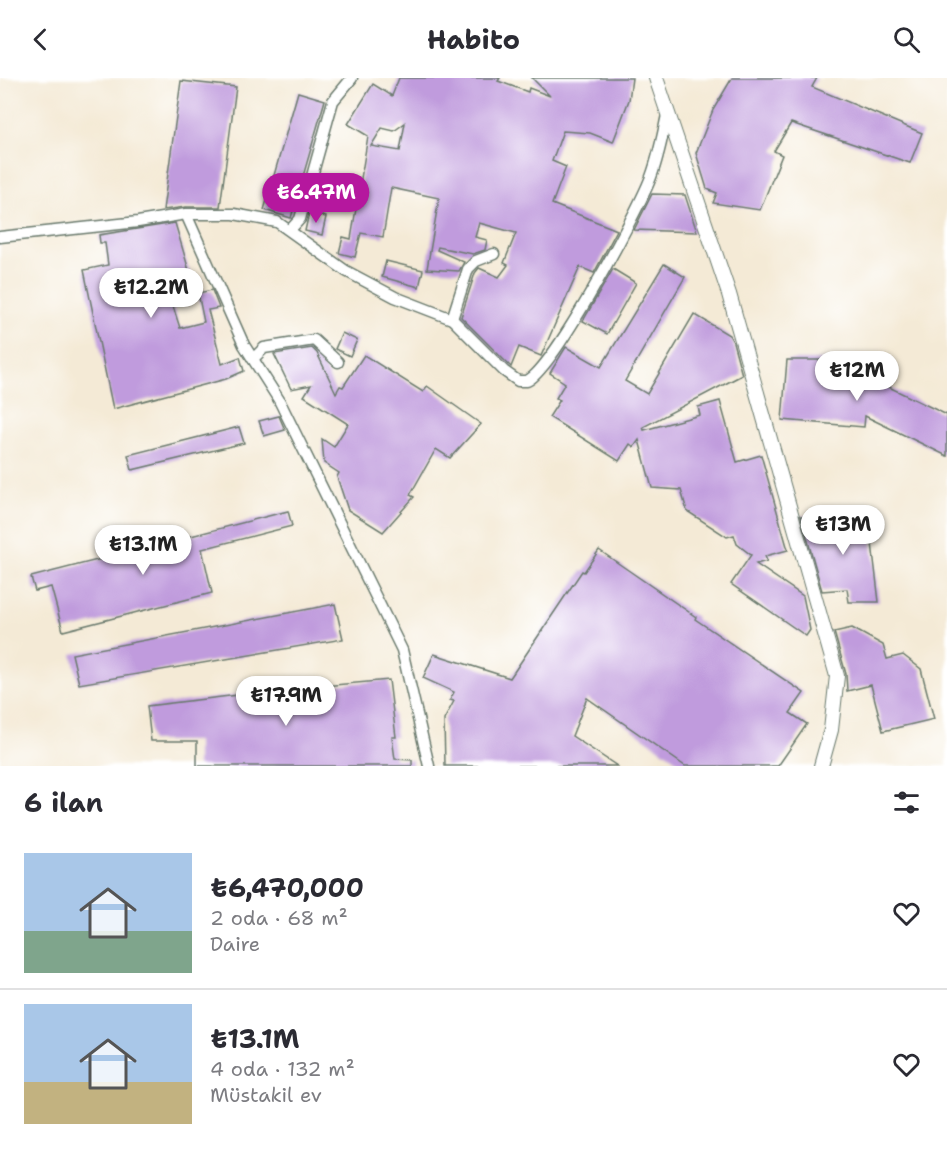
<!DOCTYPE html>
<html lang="tr">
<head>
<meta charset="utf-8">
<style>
	:root { --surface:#fff; --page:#f7f7f7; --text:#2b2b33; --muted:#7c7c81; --line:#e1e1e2; --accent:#b5179e }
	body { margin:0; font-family:"Shantell Sans",sans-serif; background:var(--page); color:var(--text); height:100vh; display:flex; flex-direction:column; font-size:22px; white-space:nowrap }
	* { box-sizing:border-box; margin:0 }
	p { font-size:20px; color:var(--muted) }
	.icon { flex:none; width:33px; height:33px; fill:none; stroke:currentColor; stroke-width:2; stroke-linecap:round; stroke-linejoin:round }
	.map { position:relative; height:688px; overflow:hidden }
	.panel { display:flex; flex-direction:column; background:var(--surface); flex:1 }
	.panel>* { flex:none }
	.price { position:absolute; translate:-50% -51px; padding:0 14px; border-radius:21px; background:#fff; color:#222; font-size:20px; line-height:39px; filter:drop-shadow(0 2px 3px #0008) }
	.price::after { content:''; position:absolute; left:50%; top:36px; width:18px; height:14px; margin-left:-9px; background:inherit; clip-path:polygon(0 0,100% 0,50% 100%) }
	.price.active { background:var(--accent); color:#fff }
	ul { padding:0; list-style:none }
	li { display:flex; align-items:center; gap:18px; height:150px; padding:0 24px }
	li+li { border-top:2px solid var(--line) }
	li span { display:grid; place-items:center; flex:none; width:168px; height:120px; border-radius:0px; color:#555 }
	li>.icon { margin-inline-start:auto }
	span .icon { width:72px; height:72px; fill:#fffc; stroke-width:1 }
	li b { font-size:26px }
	h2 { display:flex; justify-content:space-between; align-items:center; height:72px; padding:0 24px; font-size:26px }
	header { display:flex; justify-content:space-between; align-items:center; height:78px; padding:0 24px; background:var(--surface); font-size:27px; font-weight:700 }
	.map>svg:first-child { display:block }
</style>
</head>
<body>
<header><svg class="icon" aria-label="back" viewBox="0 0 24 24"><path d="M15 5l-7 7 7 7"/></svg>Habito<svg class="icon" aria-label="search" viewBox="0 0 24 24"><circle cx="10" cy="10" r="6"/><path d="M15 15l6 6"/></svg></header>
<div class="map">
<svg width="947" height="688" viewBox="0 0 947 688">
	<rect width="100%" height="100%" fill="#fff"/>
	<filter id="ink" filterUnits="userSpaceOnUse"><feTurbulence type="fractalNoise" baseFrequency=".0167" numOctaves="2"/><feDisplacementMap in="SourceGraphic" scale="12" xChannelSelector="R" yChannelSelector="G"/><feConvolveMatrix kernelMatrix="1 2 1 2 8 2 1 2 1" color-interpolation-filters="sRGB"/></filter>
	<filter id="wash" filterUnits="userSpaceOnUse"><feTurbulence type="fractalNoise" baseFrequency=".008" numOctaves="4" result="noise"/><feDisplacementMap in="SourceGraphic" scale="24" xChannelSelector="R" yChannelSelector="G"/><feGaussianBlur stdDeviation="1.35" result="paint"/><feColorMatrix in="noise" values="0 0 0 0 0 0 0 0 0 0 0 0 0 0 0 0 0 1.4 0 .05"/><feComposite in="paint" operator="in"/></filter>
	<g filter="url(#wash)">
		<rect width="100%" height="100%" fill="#f4ead6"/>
		<g id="blocks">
			<g fill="#c09bdd" fill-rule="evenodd">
				<path d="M399 0H500L498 3 528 14 529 10 550 18 532 0H632L629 22 613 64 590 55 563 53 552 83 566 89 552 126 617 152 594 195 580 189 541 278 519 269 511 289 461 239 475 195 479 190 499 199 508 187 504 185 516 155 479 145 475 159 487 162 485 172 473 176 438 169 437 172 464 184 459 193 427 191 439 120 391 110 383 159 361 155 355 179 339 175 343 159 351 161 368 58 348 46 373 6 392 18ZM405 45 400 73 371 68 382 50 394 53Z"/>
				<polygon points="732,0 817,0 812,9 922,55 910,85 791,45 774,73 782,77 760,132 713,125 717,115 707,111 696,75 713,32"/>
				<polygon points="181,3 236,9 220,129 186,129 163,132"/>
				<polygon points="298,14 325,22 291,140 264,132"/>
				<polygon points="652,116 685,117 697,154 634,152"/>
				<polygon points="309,135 326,139 322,157 305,153"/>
				<polygon points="175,145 195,213 171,222 180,250 204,244 198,215 212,212 219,230 208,232 222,286 240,279 244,293 226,301 113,331 84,192 108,187 105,165 100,165 99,157"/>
				<polygon points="386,183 423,192 419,209 382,199"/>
				<polygon points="664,186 685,199 625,303 647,316 694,236 729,257 733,264 742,297 643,349 644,352 700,337 698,329 720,323 737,384 761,377 788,472 765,478 767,483 756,486 803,518 810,552 806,558 731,506 751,477 737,466 734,457 727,459 687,433 681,412 652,410 639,362 634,369 630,366 619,383 549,339 560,322 556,320 565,305 550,295 566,269 601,289"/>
				<polygon points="613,191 636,205 607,256 583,243"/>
				<polygon points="342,255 357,262 350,278 335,271"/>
				<polygon points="312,270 317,275 336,315 340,308 343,309 364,277 423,314 427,308 481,346 450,380 436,371 410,417 414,419 383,454 348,432 337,399 339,395 324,385 322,361 334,369 348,346 304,318 311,307 291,311 274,276"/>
				<polygon points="787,282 826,282 869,288 868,299 947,337 947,378 865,338 864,349 782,342"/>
				<polygon points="279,338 285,352 264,358 259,343"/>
				<polygon points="239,349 244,365 132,392 128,377"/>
				<polygon points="288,433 292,448 202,471 212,515 63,553 51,509 35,513 31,499"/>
				<polygon points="801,438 838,439 839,444 869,440 879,524 849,524 847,511 822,513"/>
				<polygon points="599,472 696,539 695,541 804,615 790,635 807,646 778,688 685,688 587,620 572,658 617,688 445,688 444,642 454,623 450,622 454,614 423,600 434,576 510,600 582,493 584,494"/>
				<polygon points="335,526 343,561 79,606 72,576"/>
				<polygon points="852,550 883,567 887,581 903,577 921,591 934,641 883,653 871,607 847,613 846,596 834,554"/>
				<polygon points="389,602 396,659 392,659 395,681 412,682 412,688 197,688 197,663 151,663 147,628 279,612"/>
			</g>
		</g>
	</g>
	<g filter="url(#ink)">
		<use href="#blocks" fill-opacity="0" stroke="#6a7a6d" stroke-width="1.5"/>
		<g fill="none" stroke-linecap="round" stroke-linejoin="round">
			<defs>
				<g id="minor">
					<polyline points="186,136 244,267 279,322 402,572 429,688"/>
					<polyline points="290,152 300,141 333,23 352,0"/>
					<path d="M0 159 138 144 186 136H234L277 144 346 193 395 219 452 241 504 293 518 303H527C554 290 635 138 649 104 658 83 662 60 667 37"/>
					<polyline points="452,241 468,191 476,183 494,176"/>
					<polyline points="253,281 264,270 314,262 338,284"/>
				</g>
				<polyline id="tertiary" points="656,0 729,216 837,598 831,652 821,688"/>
			</defs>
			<use href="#minor" stroke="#6a7a6d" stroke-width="13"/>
			<use href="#tertiary" stroke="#6a7a6d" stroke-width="16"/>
			<use href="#minor" stroke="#fff" stroke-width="10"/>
			<use href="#tertiary" stroke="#fff" stroke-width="14"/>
		</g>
	</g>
</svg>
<b class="price active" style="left:316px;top:146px">₺6.47M</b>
<b class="price" style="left:151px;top:241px">₺12.2M</b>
<b class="price" style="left:857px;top:324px">₺12M</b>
<b class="price" style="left:843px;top:478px">₺13M</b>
<b class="price" style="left:143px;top:498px">₺13.1M</b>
<b class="price" style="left:286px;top:649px">₺17.9M</b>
</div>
<section class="panel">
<h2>6 ilan<svg class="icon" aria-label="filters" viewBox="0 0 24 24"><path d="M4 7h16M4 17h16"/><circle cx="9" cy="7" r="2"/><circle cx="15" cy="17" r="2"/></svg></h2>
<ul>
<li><span style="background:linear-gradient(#a9c7e8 65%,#7fa58c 0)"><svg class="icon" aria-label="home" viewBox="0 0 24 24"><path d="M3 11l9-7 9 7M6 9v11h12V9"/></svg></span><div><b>₺6,470,000</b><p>2 oda · 68 m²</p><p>Daire</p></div><svg class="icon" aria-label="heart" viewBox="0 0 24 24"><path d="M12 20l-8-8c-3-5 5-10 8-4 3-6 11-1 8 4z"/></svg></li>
<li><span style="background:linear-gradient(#a9c7e8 65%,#c2b280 0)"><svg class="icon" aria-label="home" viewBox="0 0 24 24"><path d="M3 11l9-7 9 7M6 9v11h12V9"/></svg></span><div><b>₺13.1M</b><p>4 oda · 132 m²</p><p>Müstakil ev</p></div><svg class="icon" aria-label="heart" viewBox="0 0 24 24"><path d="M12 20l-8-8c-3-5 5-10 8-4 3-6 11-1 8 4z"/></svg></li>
</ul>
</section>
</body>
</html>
